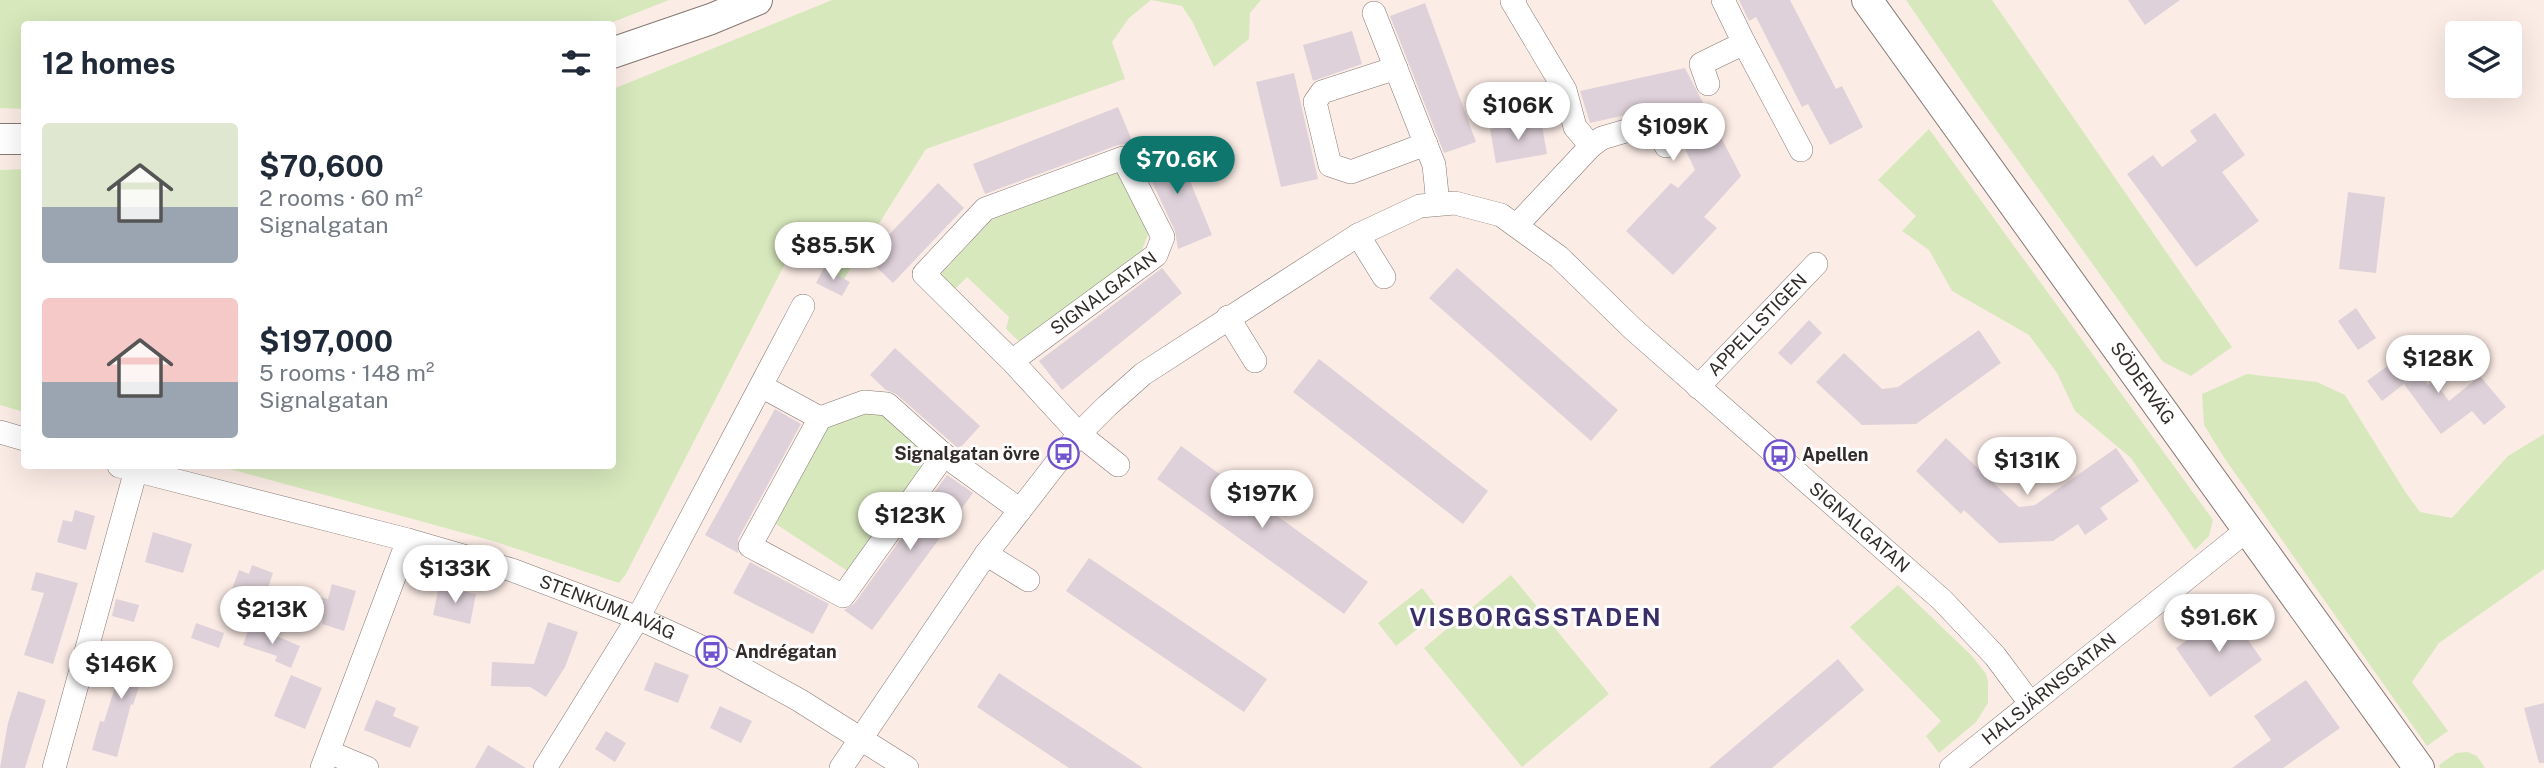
<!DOCTYPE html>
<html lang="en">
<head>
<meta charset="utf-8">
<style>
	:root { --surface:#fff; --page:#f6f6f7; --text:#1f2937; --muted:#747a83; --accent:#0f766e }
	body { margin:0; font-family:"Public Sans",sans-serif; background:var(--page); color:var(--text); height:100vh; display:flex; flex-direction:column; font-size:26px; white-space:nowrap }
	* { box-sizing:border-box; margin:0 }
	p { font-size:23px; color:var(--muted) }
	.icon { flex:none; width:38px; height:38px; fill:none; stroke:currentColor; stroke-width:2; stroke-linecap:round; stroke-linejoin:round }
	.map { position:relative; flex:1; overflow:hidden }
	.drawer { position:absolute; left:21px; top:21px; width:595px; height:448px; display:flex; flex-direction:column; background:var(--surface); border-radius:7px; box-shadow:0 7px 28px #0002 }
	.drawer>* { flex:none }
	.tools { position:absolute; left:2445px; top:21px; display:grid; gap:14px }
	.tools a { display:grid; place-items:center; width:77px; height:77px; border-radius:7px; background:var(--surface); box-shadow:0 7px 28px #0002; font-size:35px }
	.price { position:absolute; translate:-50% -60px; padding:0 16px; border-radius:24px; background:#fff; color:#222; font-size:23px; line-height:46px; filter:drop-shadow(0 2px 4px #0008) }
	.price::after { content:''; position:absolute; left:50%; top:42px; width:21px; height:16px; margin-left:-10px; background:inherit; clip-path:polygon(0 0,100% 0,50% 100%) }
	.price.current { background:var(--accent); color:#fff }
	ul { padding:0; list-style:none }
	li { display:flex; align-items:center; gap:21px; height:175px; padding:0 21px }
	li span { display:grid; place-items:center; flex:none; width:196px; height:140px; border-radius:7px; color:#555 }
	li>.icon { margin-inline-start:auto }
	span .icon { width:84px; height:84px; fill:#fffc; stroke-width:1 }
	li b { font-size:30px }
	h2 { display:flex; justify-content:space-between; align-items:center; height:84px; padding:0 21px; font-size:30px }
	.map>svg:first-child { display:block }
</style>
</head>
<body>
<div class="map">
<svg width="2544" height="768" viewBox="0 0 2544 768">
	<rect width="100%" height="100%" fill="#fcece6"/>
	<g fill="#d7e8bc">
		<polygon points="0,0 669,0 608,24 24,24 24,109 0,108"/>
		<polygon points="832,0 1261,0 1250,13 1249,39 1214,67 1192,21 1182,6 1151,0 1129,18 1112,42 1125,79 926,149 844,279 791,252 626,574 619,583 493,541 219,466 612,466 613,89"/>
		<polygon points="1906,0 1992,0 2232,347 2191,376 2163,362 1976,102"/>
		<polygon points="1929,129 2213,520 2209,536 2195,550 2131,458 2075,411 2057,373 2029,335 1952,291 1929,250 1902,231 1916,216 1878,180"/>
		<polygon points="24,169 24,412 0,405 0,170"/>
		<polygon points="1119,169 1149,232 1142,250 1021,343 1006,329 1009,317 967,277 955,289 940,275 991,220"/>
		<polygon points="2247,374 2317,382 2345,395 2406,493 2420,512 2452,518 2508,456 2544,434 2544,569 2439,643 2412,682 2448,731 2427,746 2225,459 2204,425 2202,394"/>
		<polygon points="864,410 884,412 933,455 886,513 849,572 776,524 824,427"/>
		<polygon points="1511,575 1609,694 1522,767 1424,648"/>
		<polygon points="1898,585 1972,656 1986,674 1988,682 1988,703 1976,722 1939,753 1926,736 1941,721 1850,627"/>
		<polygon points="1422,588 1440,611 1396,646 1378,623"/>
		<polygon points="2468,752 2477,756 2485,768 2440,768 2439,765 2456,753"/>
	</g>
	<g fill="#dfd1d9">
		<polygon points="1739,0 1790,0 1836,89 1842,86 1863,127 1830,145 1808,104 1802,107 1756,17 1749,21"/>
		<polygon points="2128,0 2180,0 2145,25"/>
		<polygon points="1425,3 1476,142 1444,153 1390,16"/>
		<polygon points="1352,31 1362,64 1313,81 1303,45"/>
		<polygon points="1685,68 1741,176 1704,217 1717,228 1673,275 1626,231 1671,183 1678,188 1695,170 1665,106 1590,123 1580,91"/>
		<polygon points="1294,73 1318,179 1281,187 1256,82"/>
		<polygon points="1118,107 1133,143 1118,145 985,194 973,164"/>
		<polygon points="2215,113 2245,155 2222,172 2259,221 2196,267 2127,174 2153,155 2162,167 2197,141 2190,131"/>
		<polygon points="1541,120 1547,154 1496,163 1490,129"/>
		<polygon points="1175,144 1212,235 1178,249 1175,231 1141,158"/>
		<polygon points="938,183 964,208 893,283 867,258"/>
		<polygon points="2348,192 2385,197 2376,273 2339,269"/>
		<polygon points="824,268 850,282 842,296 816,283"/>
		<polygon points="1162,268 1182,293 1062,390 1039,361"/>
		<polygon points="1457,268 1618,410 1591,441 1429,298"/>
		<polygon points="2356,308 2376,338 2358,350 2338,321"/>
		<polygon points="1809,320 1822,333 1791,365 1778,353"/>
		<polygon points="1979,330 2001,363 1916,424 1862,425 1816,382 1844,353 1882,389 1898,387"/>
		<polygon points="895,348 980,426 959,449 896,394 886,390 870,375"/>
		<polygon points="2404,354 2428,385 2434,381 2449,401 2480,376 2506,407 2484,425 2472,411 2441,434 2404,384 2382,401 2367,381"/>
		<polygon points="1319,359 1488,491 1463,524 1293,392"/>
		<polygon points="775,409 801,424 738,539 738,553 705,535"/>
		<polygon points="1946,438 2019,507 2035,505 2116,448 2139,481 2100,508 2108,519 2085,535 2078,524 2053,541 1999,543 1964,510 1961,514 1916,471"/>
		<polygon points="1181,446 1368,582 1344,614 1157,479"/>
		<polygon points="947,475 973,493 872,630 844,610 854,604"/>
		<polygon points="75,510 95,516 86,550 57,542 63,520 72,522"/>
		<polygon points="153,532 192,544 183,573 145,562"/>
		<polygon points="1089,558 1267,679 1244,712 1066,591"/>
		<polygon points="750,562 829,604 813,634 733,593"/>
		<polygon points="252,565 273,573 263,602 231,592 239,570 249,574"/>
		<polygon points="36,572 78,583 53,664 24,655 44,593 31,590"/>
		<polygon points="332,584 356,591 344,631 322,624 323,619 310,615 316,596 328,599"/>
		<polygon points="439,586 476,594 470,624 433,615"/>
		<polygon points="116,599 139,605 134,622 112,616"/>
		<polygon points="2228,611 2262,660 2210,697 2176,648"/>
		<polygon points="548,622 578,632 565,667 546,697 530,687 491,686 492,662 534,664"/>
		<polygon points="196,623 224,633 219,648 191,638"/>
		<polygon points="250,625 300,646 291,668 275,661 277,656 243,645"/>
		<polygon points="124,645 150,653 133,705 131,704 117,757 92,750 100,721 104,722 119,674 115,673"/>
		<polygon points="1838,659 1864,690 1772,768 1709,768"/>
		<polygon points="655,662 689,675 678,703 644,690"/>
		<polygon points="999,673 1069,719 1143,768 1069,768 977,707"/>
		<polygon points="291,675 322,688 305,729 274,716"/>
		<polygon points="2306,680 2340,728 2283,768 2232,768 2271,740 2254,716"/>
		<polygon points="18,691 46,700 25,768 0,768 8,723"/>
		<polygon points="376,700 396,708 393,716 419,727 410,748 364,730"/>
		<polygon points="2544,703 2544,763 2539,763 2524,708"/>
		<polygon points="720,706 752,721 741,743 710,728"/>
		<polygon points="606,731 626,743 615,762 595,749"/>
		<polygon points="488,745 526,768 475,768"/>
	</g>
	<g fill="none" stroke-linecap="round" stroke-linejoin="round">
		<defs>
			<g id="minor">
				<polyline points="1515,0 1512,1 1565,90 1575,127 1591,146"/>
				<polyline points="1374,13 1434,165 1438,204"/>
				<polyline points="1744,43 1801,150"/>
				<polyline points="1396,68 1322,92 1315,102 1330,165 1351,172 1426,144"/>
				<polyline points="1708,84 1701,64 1744,43 1723,0"/>
				<polyline points="1517,225 1591,146 1602,138 1653,123 1666,146"/>
				<polyline points="1358,235 1384,277"/>
				<polyline points="1228,317 1255,361"/>
				<path id="s1" d="M1012 361 1156 255 1163 237 1123 158 985 209 924 274 1012 361 1079 434 1118 465"/>
				<polyline points="761,386 820,418 864,402 887,404 944,455 843,596 750,546 820,418"/>
				<path id="s2" d="M1698 387 1816 264"/>
				<polyline points="0,432 24,439"/>
				<polyline points="944,455 1020,510"/>
				<path id="s3" d="M119 466 408 540 512 570 638 618 712 652 799 700 907 768"/>
				<polyline points="986,554 1028,580"/>
				<polyline points="329,752 367,768"/>
				<polyline points="54,768 136,470"/>
				<polyline points="322,768 408,540"/>
				<polyline points="545,768 638,618 803,306"/>
				<path id="s4" d="M841 768 986 554 1079 434 1107 406 1143 374 1358 235 1420 206 1455 203 1501 215 1559 257 1633 329 1942 600 1995 656 2030 703"/>
				<path id="s5" d="M1951 768 2247 530"/>
			</g>
			<g id="major">
				<path id="s6" d="M1867 0 2419 768"/>
				<polyline points="612,53 711,19 757,0"/>
				<polyline points="0,139 24,139"/>
			</g>
		</defs>
		<use href="#minor" stroke="#867873" stroke-width="24"/>
		<use href="#major" stroke="#867873" stroke-width="32"/>
		<use href="#minor" stroke="#fff" stroke-width="23"/>
		<use href="#major" stroke="#fff" stroke-width="30"/>
	</g>
	<defs>
		<symbol id="bus-ring" viewBox="-11 -11 22 22"><circle r="9.5" fill="#fdfdfd" stroke="#7053cd" stroke-width="1.5"/><path d="M-5-6H5V4H4V6H2V4H-2V6H-4V4H-5ZM-3.5-4V0h7V-4ZM-3.5 1.2v1.5H-2V1.2ZM2 1.2v1.5H3.5V1.2Z" fill="#7053cd"/></symbol>
	</defs>
	<g fill-rule="evenodd">
		<use href="#bus-ring" x="1046" y="436" width="35" height="35"/>
		<use href="#bus-ring" x="1762" y="438" width="35" height="35"/>
		<use href="#bus-ring" x="694" y="634" width="35" height="35"/>
	</g>
	<g text-anchor="middle" stroke-width="6" stroke-linejoin="round" paint-order="stroke">
		<g font-size="18" fill="#312b29" stroke="#fdfdfd">
			<text dy="6" stroke="none"><textPath href="#s1" startOffset="114">SIGNALGATAN</textPath></text>
			<text dy="6" stroke="none"><textPath href="#s2" startOffset="86">APPELLSTIGEN</textPath></text>
			<text dy="6" stroke="none"><textPath href="#s6" startOffset="472">SÖDERVÄG</textPath></text>
			<text dy="6" stroke="none"><textPath href="#s4" startOffset="1381">SIGNALGATAN</textPath></text>
			<text dy="6" stroke="none"><textPath href="#s3" startOffset="509">STENKUMLAVÄG</textPath></text>
			<text dy="6" stroke="none"><textPath href="#s5" startOffset="126">HALSJÄRNSGATAN</textPath></text>
		</g>
		<g font-size="18" font-weight="bold" fill="#312b29" stroke="#fdfdfd" text-anchor="start">
			<text x="1040" y="460" text-anchor="end">Signalgatan övre</text>
			<text x="1802" y="461">Apellen</text>
			<text x="735" y="658">Andrégatan</text>
		</g>
		<g font-size="24" font-weight="bold" letter-spacing="2" fill="#3a2d68" stroke="#fdfdfd">
			<text x="1536" y="626">VISBORGSSTADEN</text>
		</g>
	</g>
</svg>
<div class="tools">
<a><svg class="icon" aria-label="layers" viewBox="0 0 24 24"><path d="M12 4l9 5-9 5-9-5zM3 14l9 5 9-5"/></svg></a>
</div>
<b class="price" style="left:1518px;top:142px">$106K</b>
<b class="price" style="left:1673px;top:163px">$109K</b>
<b class="price current" style="left:1177px;top:196px">$70.6K</b>
<b class="price" style="left:833px;top:282px">$85.5K</b>
<b class="price" style="left:2438px;top:395px">$128K</b>
<b class="price" style="left:2027px;top:497px">$131K</b>
<b class="price" style="left:1262px;top:530px">$197K</b>
<b class="price" style="left:910px;top:552px">$123K</b>
<b class="price" style="left:455px;top:605px">$133K</b>
<b class="price" style="left:272px;top:646px">$213K</b>
<b class="price" style="left:2219px;top:654px">$91.6K</b>
<b class="price" style="left:121px;top:701px">$146K</b>
<section class="drawer">
<h2>12 homes<svg class="icon" aria-label="filters" viewBox="0 0 24 24"><path d="M4 7h16M4 17h16"/><circle cx="9" cy="7" r="2"/><circle cx="15" cy="17" r="2"/></svg></h2>
<ul>
<li><span style="background:linear-gradient(#dfe7d0 60%,#9aa5b1 0)"><svg class="icon" aria-label="home" viewBox="0 0 24 24"><path d="M3 11l9-7 9 7M6 9v11h12V9"/></svg></span><div><b>$70,600</b><p>2 rooms · 60 m²</p><p>Signalgatan</p></div></li>
<li><span style="background:linear-gradient(#f6c9c9 60%,#9aa5b1 0)"><svg class="icon" aria-label="home" viewBox="0 0 24 24"><path d="M3 11l9-7 9 7M6 9v11h12V9"/></svg></span><div><b>$197,000</b><p>5 rooms · 148 m²</p><p>Signalgatan</p></div></li>
</ul>
</section>
</div>
</body>
</html>
